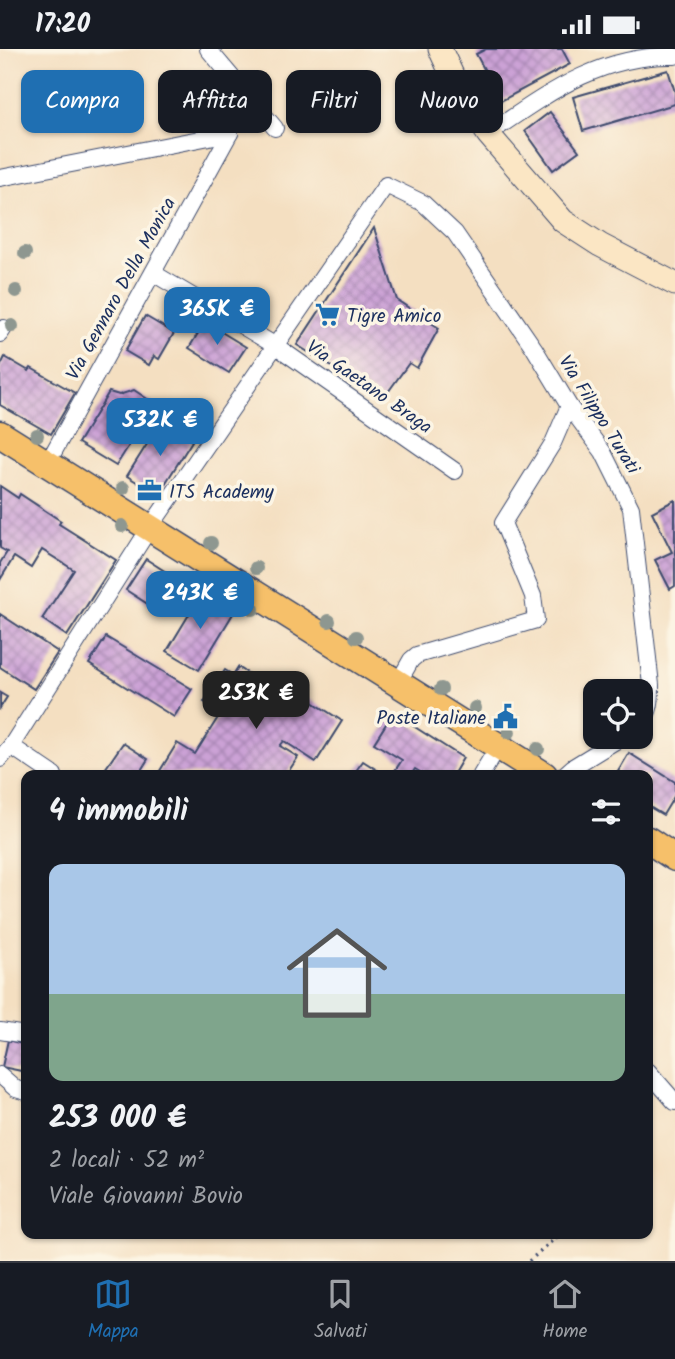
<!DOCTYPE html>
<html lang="it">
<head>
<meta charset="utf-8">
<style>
	:root { --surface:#171b24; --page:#20242c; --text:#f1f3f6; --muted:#9ea1a6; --line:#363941; --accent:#1f6fb2 }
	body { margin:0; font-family:Kalam,sans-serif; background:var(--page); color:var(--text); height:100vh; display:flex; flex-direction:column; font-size:26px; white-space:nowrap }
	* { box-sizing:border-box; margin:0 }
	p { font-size:23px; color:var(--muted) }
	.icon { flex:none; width:38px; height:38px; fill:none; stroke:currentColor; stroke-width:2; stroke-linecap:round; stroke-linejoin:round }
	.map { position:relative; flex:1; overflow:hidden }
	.sheet { position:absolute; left:21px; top:721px; width:632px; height:469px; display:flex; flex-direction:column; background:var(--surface); border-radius:14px; box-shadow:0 2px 5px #0004 }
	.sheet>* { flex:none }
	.hud { position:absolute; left:21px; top:21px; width:634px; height:63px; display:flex; gap:14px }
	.fabs { position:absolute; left:583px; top:630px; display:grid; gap:14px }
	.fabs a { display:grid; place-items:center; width:70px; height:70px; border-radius:14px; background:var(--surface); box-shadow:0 2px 5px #0004; font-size:35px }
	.price { position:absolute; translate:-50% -60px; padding:0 16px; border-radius:14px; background:var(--accent); color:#fff; font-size:23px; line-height:46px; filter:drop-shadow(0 2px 4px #0008) }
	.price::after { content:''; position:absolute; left:50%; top:42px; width:21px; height:16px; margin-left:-10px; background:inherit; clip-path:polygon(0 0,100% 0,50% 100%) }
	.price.on { background:#222; color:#fff }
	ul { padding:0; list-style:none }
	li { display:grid; align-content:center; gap:14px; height:371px; padding:0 28px }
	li+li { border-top:2px solid var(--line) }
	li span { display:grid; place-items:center; height:217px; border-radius:14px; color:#555 }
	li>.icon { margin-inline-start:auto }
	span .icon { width:126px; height:126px; fill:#fffc; stroke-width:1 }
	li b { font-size:30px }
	h2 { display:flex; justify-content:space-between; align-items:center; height:84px; padding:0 28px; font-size:30px }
	.tag { padding:0 24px; border-radius:14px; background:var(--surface); box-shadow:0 2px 5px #0004; font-size:24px; line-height:63px }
	.tag.on { background:var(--accent); color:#fff }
	.status { display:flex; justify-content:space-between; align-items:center; height:49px; padding:0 35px; background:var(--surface); direction:ltr }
	.status svg { height:19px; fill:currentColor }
	.dock { display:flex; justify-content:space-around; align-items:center; height:98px; border-top:2px solid var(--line); background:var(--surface); font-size:19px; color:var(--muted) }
	.dock a { display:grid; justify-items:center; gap:4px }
	.dock .on { color:var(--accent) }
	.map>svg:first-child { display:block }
</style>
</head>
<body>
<div class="status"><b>17:20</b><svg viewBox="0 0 49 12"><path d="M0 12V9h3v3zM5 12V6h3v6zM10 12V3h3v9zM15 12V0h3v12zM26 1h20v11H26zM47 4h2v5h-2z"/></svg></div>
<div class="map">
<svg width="675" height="1212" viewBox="0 0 675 1212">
	<defs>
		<pattern id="building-cross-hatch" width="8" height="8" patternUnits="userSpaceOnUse" patternTransform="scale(1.75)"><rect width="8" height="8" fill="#cca2d6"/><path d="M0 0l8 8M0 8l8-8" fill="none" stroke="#a584b1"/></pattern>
	</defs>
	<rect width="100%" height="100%" fill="#fcf5e5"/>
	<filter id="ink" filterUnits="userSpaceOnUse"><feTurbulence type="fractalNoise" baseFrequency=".0143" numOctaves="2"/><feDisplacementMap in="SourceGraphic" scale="14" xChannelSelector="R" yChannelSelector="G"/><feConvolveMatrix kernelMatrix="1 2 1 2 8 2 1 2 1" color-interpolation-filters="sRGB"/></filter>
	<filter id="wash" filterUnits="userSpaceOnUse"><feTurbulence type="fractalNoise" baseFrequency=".00686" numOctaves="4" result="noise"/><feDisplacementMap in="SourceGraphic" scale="28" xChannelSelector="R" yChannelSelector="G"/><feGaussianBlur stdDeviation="1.57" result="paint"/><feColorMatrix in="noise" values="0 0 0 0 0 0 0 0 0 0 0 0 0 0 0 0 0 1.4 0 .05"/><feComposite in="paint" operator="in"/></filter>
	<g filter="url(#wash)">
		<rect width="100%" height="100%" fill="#f4dfc1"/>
		<g id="blocks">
			<g fill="url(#building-cross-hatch)">
				<polygon points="486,0 562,0 570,15 501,52 476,5"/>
				<polygon points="668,21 675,43 675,55 583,82 573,48"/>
				<polygon points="550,63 579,102 553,121 525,82"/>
				<polygon points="374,179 397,251 439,279 417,319 409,314 383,350 297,296"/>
				<polygon points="145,267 174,284 159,310 154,307 149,316 125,302"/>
				<polygon points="205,273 246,298 229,324 189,299"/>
				<polygon points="5,308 29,322 31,319 75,344 51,385 0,356 0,318"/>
				<polygon points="134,341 155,355 116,417 78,394 109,343 119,346"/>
				<polygon points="161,373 192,392 158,446 127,427"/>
				<polygon points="0,437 18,449 20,445 61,472 59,475 116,511 67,587 42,570 74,521 42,501 31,519 14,508 0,531 0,514 7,503 0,499"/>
				<polygon points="675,451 675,537 670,540 655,511 672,503 652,463"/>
				<polygon points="146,510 177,530 157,561 126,541"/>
				<polygon points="202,544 234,563 199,621 167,602"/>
				<polygon points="0,565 58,603 34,640 0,618"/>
				<polygon points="106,588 192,640 174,668 89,615"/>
				<polygon points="238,618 269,638 275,628 293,639 290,645 299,651 302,646 342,672 316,713 284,692 280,697 298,708 286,726 158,725 177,694 195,705 224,659 238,666 240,664 219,651 214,659 204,653 225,621 233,626"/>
				<polygon points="0,644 7,648 0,659"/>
				<polygon points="393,664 463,709 453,726 425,726 415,720 411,726 392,726 402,711 374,694"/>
				<polygon points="123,694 148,710 138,726 101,726"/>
				<polygon points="629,704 675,733 675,746 663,766 648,757 648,726 616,726"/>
				<polygon points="363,712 385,726 353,726"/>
				<polygon points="8,991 26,996 26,1023 2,1018"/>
			</g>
		</g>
	</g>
	<g filter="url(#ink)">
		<use href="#blocks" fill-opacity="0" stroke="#3c496d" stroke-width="2"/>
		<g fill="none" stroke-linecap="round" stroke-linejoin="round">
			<defs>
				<g id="street">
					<polyline points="208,0 275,79"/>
					<path d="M488 85C547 45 600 5 675 7"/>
					<polyline points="0,129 230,84"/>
					<polyline points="153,224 276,297 455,422"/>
					<polyline points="0,285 4,279"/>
					<polyline points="47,415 230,84"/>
					<polyline points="398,634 411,611 417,606 536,571 533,547 503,474 553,394 569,357"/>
					<polyline points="11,697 54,726"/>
					<path d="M0 710 11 697 149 480 386 136 423 154 455 184 534 299 569 357 603 403 631 459 651 636C651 650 651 664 640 675"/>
					<polyline points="481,726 498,698"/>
					<polyline points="564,726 573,718 622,688"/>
					<polyline points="0,982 26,986"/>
					<polyline points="648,1022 675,1053"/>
					<polyline points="0,1026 16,1040 26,1043"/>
				</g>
				<polyline id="secondary" points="440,0 458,39 488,85 563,172 600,196 675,235"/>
				<g id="primary">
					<polyline points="0,385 544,726"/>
					<polyline points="648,791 675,809"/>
				</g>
			</defs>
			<use href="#street" stroke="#3c496d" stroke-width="18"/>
			<use href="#secondary" stroke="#3c496d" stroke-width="25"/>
			<use href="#primary" stroke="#3c496d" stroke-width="29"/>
			<polyline stroke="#3c496d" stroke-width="3.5" stroke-dasharray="2 5" stroke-linecap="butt" points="529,1212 560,1185"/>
			<use href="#street" stroke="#fff" stroke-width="16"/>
			<use href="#secondary" stroke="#fbe6c4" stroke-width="23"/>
			<use href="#primary" stroke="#f6c06b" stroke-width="26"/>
		</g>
		<g fill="#8e9790">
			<circle cx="25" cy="204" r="7"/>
			<circle cx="16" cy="242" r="7"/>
			<circle cx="12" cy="277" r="7"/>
			<circle cx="37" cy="386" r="7"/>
			<circle cx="123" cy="439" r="7"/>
			<circle cx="122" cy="477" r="7"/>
			<circle cx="211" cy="494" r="7"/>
			<circle cx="256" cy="519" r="7"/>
			<circle cx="253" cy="560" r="7"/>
			<circle cx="329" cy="572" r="7"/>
			<circle cx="356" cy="588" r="7"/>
			<circle cx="441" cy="640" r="7"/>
			<circle cx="475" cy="659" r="7"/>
			<circle cx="509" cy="683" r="7"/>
			<circle cx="538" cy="700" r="7"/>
		</g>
	</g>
	<defs>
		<symbol id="supermarket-bare" viewBox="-9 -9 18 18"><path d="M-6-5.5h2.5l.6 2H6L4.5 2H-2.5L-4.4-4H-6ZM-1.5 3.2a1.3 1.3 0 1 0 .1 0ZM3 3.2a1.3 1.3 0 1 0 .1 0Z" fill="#1f6fb2" stroke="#fcf5e5" stroke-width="2.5" paint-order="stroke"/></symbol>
		<symbol id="office-bare" viewBox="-9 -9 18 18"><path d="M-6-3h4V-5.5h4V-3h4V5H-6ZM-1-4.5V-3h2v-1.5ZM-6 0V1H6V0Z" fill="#1f6fb2" stroke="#fcf5e5" stroke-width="2.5" paint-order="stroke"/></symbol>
		<symbol id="civic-bare" viewBox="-9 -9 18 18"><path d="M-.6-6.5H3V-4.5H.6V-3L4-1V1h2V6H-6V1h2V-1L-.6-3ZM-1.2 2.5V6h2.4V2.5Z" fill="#1f6fb2" stroke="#fcf5e5" stroke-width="2.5" paint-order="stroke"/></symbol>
	</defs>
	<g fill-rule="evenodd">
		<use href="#supermarket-bare" x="310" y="248" width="35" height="35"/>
		<use href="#office-bare" x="132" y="424" width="35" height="35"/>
		<use href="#civic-bare" x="488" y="650" width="35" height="35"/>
	</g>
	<g text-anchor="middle" stroke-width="7" stroke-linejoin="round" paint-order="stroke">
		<g font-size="19" fill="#1b2f5e" stroke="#fcf5e5">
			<text transform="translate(120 239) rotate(-61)" y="7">Via Gennaro Della Monica</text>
			<text transform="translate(370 337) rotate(35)" y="7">Via Gaetano Braga</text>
			<text transform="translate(600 365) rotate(58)" y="7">Via Filippo Turati</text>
		</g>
		<g font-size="19" fill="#1b2f5e" stroke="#fcf5e5" text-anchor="start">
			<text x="347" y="273">Tigre Amico</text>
			<text x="169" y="449">ITS Academy</text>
			<text x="486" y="675" text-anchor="end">Poste Italiane</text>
		</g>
	</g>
</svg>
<div class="fabs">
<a><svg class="icon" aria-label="locate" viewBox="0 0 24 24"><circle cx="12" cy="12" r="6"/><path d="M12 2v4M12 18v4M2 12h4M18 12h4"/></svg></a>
</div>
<b class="price" style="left:217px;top:298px">365K €</b>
<b class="price" style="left:160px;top:409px">532K €</b>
<b class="price" style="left:200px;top:582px">243K €</b>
<b class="price on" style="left:256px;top:682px">253K €</b>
<div class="hud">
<a class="tag on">Compra</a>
<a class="tag">Affitta</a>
<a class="tag">Filtri</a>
<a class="tag">Nuovo</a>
</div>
<section class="sheet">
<h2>4 immobili<svg class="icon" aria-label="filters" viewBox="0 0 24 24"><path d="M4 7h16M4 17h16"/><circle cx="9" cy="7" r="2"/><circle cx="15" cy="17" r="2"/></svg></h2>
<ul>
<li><span style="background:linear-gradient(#a9c7e8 60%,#7fa58c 0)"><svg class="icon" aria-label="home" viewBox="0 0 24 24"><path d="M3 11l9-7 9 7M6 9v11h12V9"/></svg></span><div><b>253 000 €</b><p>2 locali · 52 m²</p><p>Viale Giovanni Bovio</p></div></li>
</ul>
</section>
</div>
<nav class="dock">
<a class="on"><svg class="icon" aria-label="map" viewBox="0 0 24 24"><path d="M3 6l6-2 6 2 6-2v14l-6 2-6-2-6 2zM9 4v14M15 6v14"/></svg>Mappa</a>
<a><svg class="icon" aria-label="saved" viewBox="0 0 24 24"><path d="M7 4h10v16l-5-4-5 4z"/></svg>Salvati</a>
<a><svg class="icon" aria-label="home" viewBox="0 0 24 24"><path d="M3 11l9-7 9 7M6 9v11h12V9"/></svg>Home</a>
</nav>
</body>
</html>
